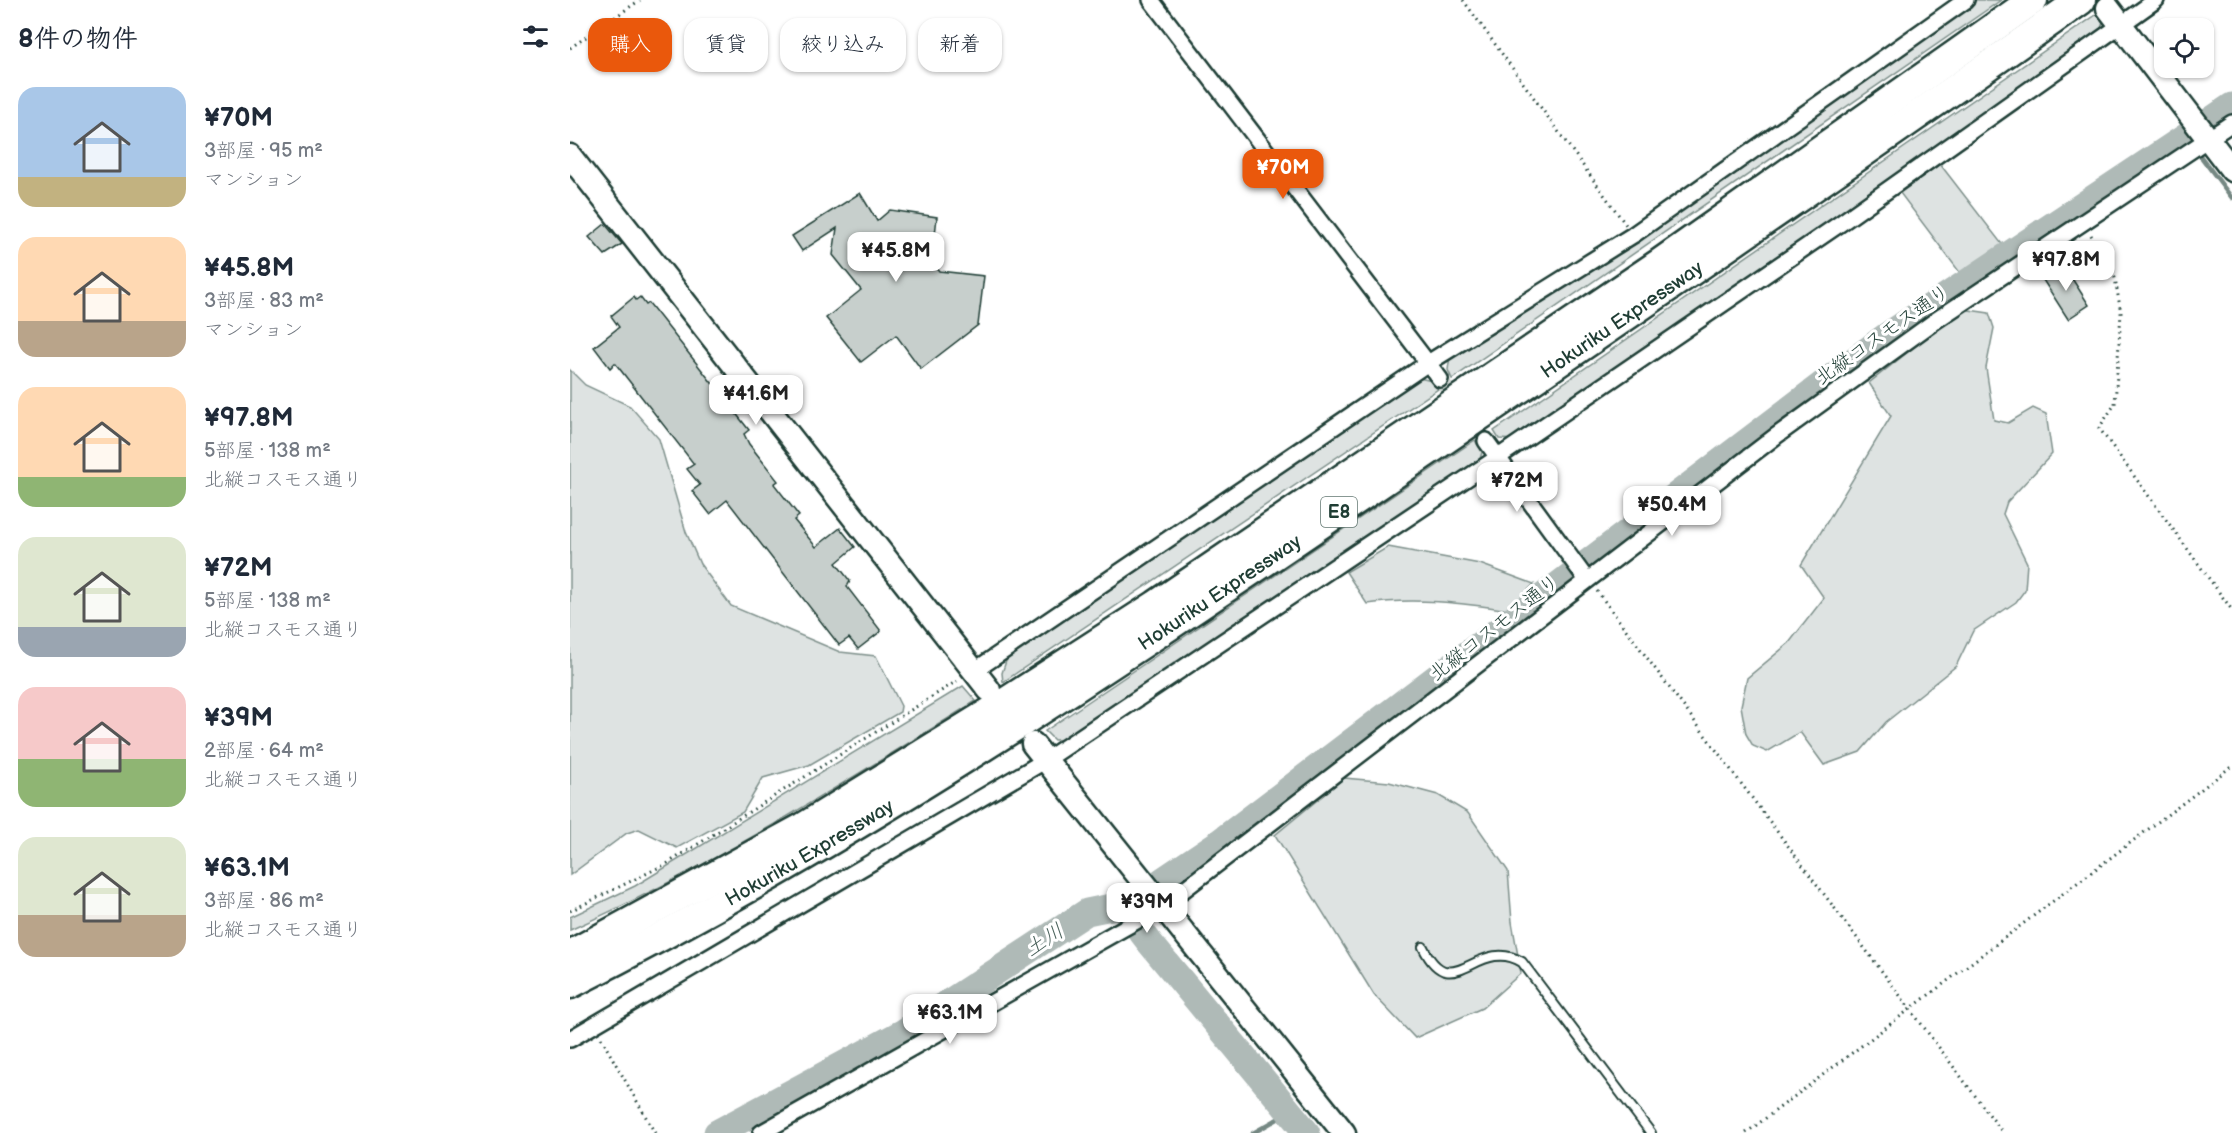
<!DOCTYPE html>
<html lang="ja">
<head>
<meta charset="utf-8">
<style>
	:root { --surface:#fff; --page:#f2f2f3; --text:#1f2937; --muted:#747a83; --accent:#ea580c }
	body { margin:0; font-family:"Balsamiq Sans","Klee One",sans-serif; background:var(--page); color:var(--text); height:100vh; display:flex; flex-direction:column; font-size:22px; white-space:nowrap }
	* { box-sizing:border-box; margin:0 }
	p { font-size:20px; color:var(--muted) }
	.icon { flex:none; width:33px; height:33px; fill:none; stroke:currentColor; stroke-width:2; stroke-linecap:round; stroke-linejoin:round }
	.map { position:relative; flex:1; overflow:hidden }
	.sheet { display:flex; flex-direction:column; background:var(--surface); width:570px }
	.sheet>* { flex:none }
	.banner { position:absolute; left:18px; top:18px; width:570px; height:54px; display:flex; gap:12px }
	.buttons { position:absolute; left:1584px; top:18px; display:grid; gap:12px }
	.buttons a { display:grid; place-items:center; width:60px; height:60px; border-radius:12px; background:var(--surface); box-shadow:0 2px 4px #0004; font-size:30px }
	.price { position:absolute; translate:-50% -51px; padding:0 14px; border-radius:12px; background:#fff; color:#222; font-size:20px; line-height:39px; filter:drop-shadow(0 2px 3px #0008) }
	.price::after { content:''; position:absolute; left:50%; top:36px; width:18px; height:14px; margin-left:-9px; background:inherit; clip-path:polygon(0 0,100% 0,50% 100%) }
	.price.current { background:var(--accent); color:#fff }
	ul { padding:0; list-style:none }
	li { display:flex; align-items:center; gap:18px; height:150px; padding:0 18px }
	li span { display:grid; place-items:center; flex:none; width:168px; height:120px; border-radius:18px; color:#555 }
	li>.icon { margin-inline-start:auto }
	span .icon { width:72px; height:72px; fill:#fffc; stroke-width:1 }
	li b { font-size:26px }
	h2 { display:flex; justify-content:space-between; align-items:center; height:72px; padding:0 18px; font-size:26px }
	.tag { padding:0 21px; border-radius:18px; background:var(--surface); box-shadow:0 2px 4px #0004; font-size:21px; line-height:54px }
	.tag.current { background:var(--accent); color:#fff }
	main { display:flex; flex:1; min-height:0 }
	.map>svg:first-child { display:block }
</style>
</head>
<body>
<main>
<section class="sheet">
<h2>8件の物件<svg class="icon" aria-label="filters" viewBox="0 0 24 24"><path d="M4 7h16M4 17h16"/><circle cx="9" cy="7" r="2"/><circle cx="15" cy="17" r="2"/></svg></h2>
<ul>
<li><span style="background:linear-gradient(#a9c7e8 75%,#c2b280 0)"><svg class="icon" aria-label="home" viewBox="0 0 24 24"><path d="M3 11l9-7 9 7M6 9v11h12V9"/></svg></span><div><b>¥70M</b><p>3部屋 · 95 m²</p><p>マンション</p></div></li>
<li><span style="background:linear-gradient(#ffd9b3 70%,#b9a48a 0)"><svg class="icon" aria-label="home" viewBox="0 0 24 24"><path d="M3 11l9-7 9 7M6 9v11h12V9"/></svg></span><div><b>¥45.8M</b><p>3部屋 · 83 m²</p><p>マンション</p></div></li>
<li><span style="background:linear-gradient(#ffd9b3 75%,#8fb573 0)"><svg class="icon" aria-label="home" viewBox="0 0 24 24"><path d="M3 11l9-7 9 7M6 9v11h12V9"/></svg></span><div><b>¥97.8M</b><p>5部屋 · 138 m²</p><p>北縦コスモス通り</p></div></li>
<li><span style="background:linear-gradient(#dfe7d0 75%,#9aa5b1 0)"><svg class="icon" aria-label="home" viewBox="0 0 24 24"><path d="M3 11l9-7 9 7M6 9v11h12V9"/></svg></span><div><b>¥72M</b><p>5部屋 · 138 m²</p><p>北縦コスモス通り</p></div></li>
<li><span style="background:linear-gradient(#f6c9c9 60%,#8fb573 0)"><svg class="icon" aria-label="home" viewBox="0 0 24 24"><path d="M3 11l9-7 9 7M6 9v11h12V9"/></svg></span><div><b>¥39M</b><p>2部屋 · 64 m²</p><p>北縦コスモス通り</p></div></li>
<li><span style="background:linear-gradient(#dfe7d0 65%,#b9a48a 0)"><svg class="icon" aria-label="home" viewBox="0 0 24 24"><path d="M3 11l9-7 9 7M6 9v11h12V9"/></svg></span><div><b>¥63.1M</b><p>3部屋 · 86 m²</p><p>北縦コスモス通り</p></div></li>
</ul>
</section>
<div class="map">
<svg width="1662" height="1133" viewBox="0 0 1662 1133">
	<rect width="100%" height="100%" fill="#fff"/>
	<filter id="ink" filterUnits="userSpaceOnUse"><feTurbulence type="fractalNoise" baseFrequency=".0167" numOctaves="2"/><feDisplacementMap in="SourceGraphic" scale="12" xChannelSelector="R" yChannelSelector="G"/><feConvolveMatrix kernelMatrix="1 2 1 2 8 2 1 2 1" color-interpolation-filters="sRGB"/></filter>
	<g filter="url(#ink)">
		<g fill="#dee3e2" stroke="#7e908b" stroke-width="1.5">
			<polygon points="1393,0 1431,0 882,379 878,370 880,356"/>
			<polygon points="1529,13 1533,22 1530,32 946,440 929,439 924,431"/>
			<polygon points="1370,164 1435,248 1394,278 1330,193"/>
			<polygon points="1392,309 1419,313 1424,328 1416,368 1424,420 1438,423 1463,408 1476,414 1482,454 1437,502 1433,514 1457,563 1455,590 1446,602 1403,631 1386,666 1316,722 1290,752 1254,765 1230,732 1197,752 1183,746 1176,734 1171,706 1177,678 1219,643 1254,598 1231,565 1321,416 1299,383"/>
			<polygon points="0,370 15,385 60,406 89,439 116,532 130,564 161,606 270,652 306,656 331,706 330,712 239,765 193,778 173,812 107,848 69,829 57,833 0,875"/>
			<polygon points="849,378 862,381 868,389 433,682 432,673 438,655"/>
			<polygon points="905,440 912,452 908,466 502,739 484,740 475,731"/>
			<path d="M818 547 910 564 964 584 939 610C893 603 843 597 797 604L776 572Z"/>
			<path d="M393 686 406 701C274 783 142 867 0 930V917L65 886Z"/>
			<polygon points="774,778 819,782 868,795 898,813 938,871 942,922 951,973 912,1008 845,1038 804,995 705,835"/>
		</g>
		<g fill="none" stroke-linecap="round" stroke-linejoin="round">
			<g stroke="#758883" stroke-width="4.5">
				<polyline points="1616,137 1662,198"/>
				<polyline points="683,1133 720,1112"/>
			</g>
			<g stroke="#afbab7" stroke-width="27">
				<polyline points="1637,123 1662,106"/>
				<polyline points="592,881 647,844 1315,337 1623,132"/>
				<polyline points="147,1133 332,1033 517,912 551,905 580,943 737,1133"/>
			</g>
		</g>
		<g fill="#c7cfcc" stroke="#1f3d34" stroke-width="1.5">
			<polygon points="290,193 307,221 320,210 367,217 362,262 369,271 414,276 408,325 351,369 326,335 291,362 256,318 291,290 263,255 267,228 232,251 222,236"/>
			<polygon points="35,224 52,244 35,255 19,237"/>
			<polygon points="1494,266 1519,305 1498,319 1473,280"/>
			<polygon points="64,297 66,300 70,297 76,305 79,303 179,430 174,434 179,444 208,481 204,484 229,516 224,520 246,547 270,528 285,547 266,563 280,581 277,587 311,631 288,649 279,638 269,645 157,500 140,514 122,491 130,485 117,469 124,464 45,363 40,368 24,347 49,327 41,316"/>
		</g>
		<g fill="none" stroke-linecap="round" stroke-linejoin="round">
			<polyline stroke="#d2d8d6" stroke-width="15" stroke-dasharray="15 8" stroke-linecap="butt" points="870,379 916,441"/>
			<defs>
				<path id="lane" d="M853 947C882 1007 907 935 952 962L1081 1133"/>
				<g id="street">
					<polyline points="581,0 870,379"/>
					<polyline points="916,441 1014,576"/>
					<polyline points="404,671 858,363 1063,235 1396,0"/>
					<polyline points="0,1039 476,760 927,458 1271,223 1586,0"/>
					<polyline points="191,1133 591,907 1206,436 1365,321 1662,123"/>
				</g>
				<g id="secondary">
					<polyline points="1538,8 1662,170"/>
					<polyline points="0,156 419,690"/>
					<polyline points="463,744 774,1133"/>
				</g>
				<g id="highway">
					<polyline points="0,955 234,827 422,711 586,605 1090,263 1463,0"/>
					<path id="s1" d="M0 984C279 843 537 669 795 494 1035 331 1274 168 1511 0"/>
				</g>
			</defs>
			<use href="#lane" stroke="#1f3d34" stroke-width="12"/>
			<use href="#street" stroke="#1f3d34" stroke-width="20"/>
			<use href="#secondary" stroke="#1f3d34" stroke-width="27"/>
			<use href="#highway" stroke="#1f3d34" stroke-width="33"/>
			<g stroke="#1f3d34" stroke-width="3" stroke-dasharray="1.5 4.5" stroke-linecap="butt">
				<polyline points="893,0 1056,225"/>
				<polyline points="0,48 70,0"/>
				<polyline points="1521,235 1545,278 1551,313 1545,404 1529,428 1662,610"/>
				<polyline points="1027,591 1433,1133"/>
				<polyline points="0,911 98,863 387,681"/>
				<polyline points="31,1038 85,1133"/>
				<polyline points="1176,1133 1662,766"/>
			</g>
			<use href="#lane" stroke="#fff" stroke-width="8"/>
			<use href="#street" stroke="#fff" stroke-width="15"/>
			<use href="#secondary" stroke="#fff" stroke-width="22"/>
			<use href="#highway" stroke="#fff" stroke-width="28"/>
		</g>
	</g>
	<g text-anchor="middle" stroke-width="6" stroke-linejoin="round" paint-order="stroke">
		<rect fill="#fff" stroke="#627771" stroke-width="1.5" x="751" y="497" width="36" height="30" rx="4.5"/>
		<g font-size="18" font-weight="bold" fill="#1f3d34">
			<text x="769" y="518">E8</text>
		</g>
		<g font-size="20" fill="#1f3d34" stroke="#fff">
			<text dy="7" stroke="none"><textPath href="#s1" startOffset="1245">Hokuriku Expressway</textPath></text>
			<text transform="translate(1312 334) rotate(-35)" y="7">北縦コスモス通り</text>
			<text dy="7" stroke="none"><textPath href="#s1" startOffset="759">Hokuriku Expressway</textPath></text>
			<text transform="translate(924 627) rotate(-38)" y="7">北縦コスモス通り</text>
			<text dy="7" stroke="none"><textPath href="#s1" startOffset="273">Hokuriku Expressway</textPath></text>
		</g>
		<g font-size="21" font-style="italic" fill="#4a625b" stroke="#fff">
			<text transform="translate(474 940) rotate(-33)" y="7">土川</text>
		</g>
	</g>
</svg>
<div class="buttons">
<a><svg class="icon" aria-label="locate" viewBox="0 0 24 24"><circle cx="12" cy="12" r="6"/><path d="M12 2v4M12 18v4M2 12h4M18 12h4"/></svg></a>
</div>
<b class="price current" style="left:713px;top:200px">¥70M</b>
<b class="price" style="left:326px;top:283px">¥45.8M</b>
<b class="price" style="left:1496px;top:292px">¥97.8M</b>
<b class="price" style="left:186px;top:426px">¥41.6M</b>
<b class="price" style="left:947px;top:513px">¥72M</b>
<b class="price" style="left:1102px;top:537px">¥50.4M</b>
<b class="price" style="left:577px;top:934px">¥39M</b>
<b class="price" style="left:380px;top:1045px">¥63.1M</b>
<div class="banner">
<a class="tag current">購入</a>
<a class="tag">賃貸</a>
<a class="tag">絞り込み</a>
<a class="tag">新着</a>
</div>
</div>
</main>
</body>
</html>
